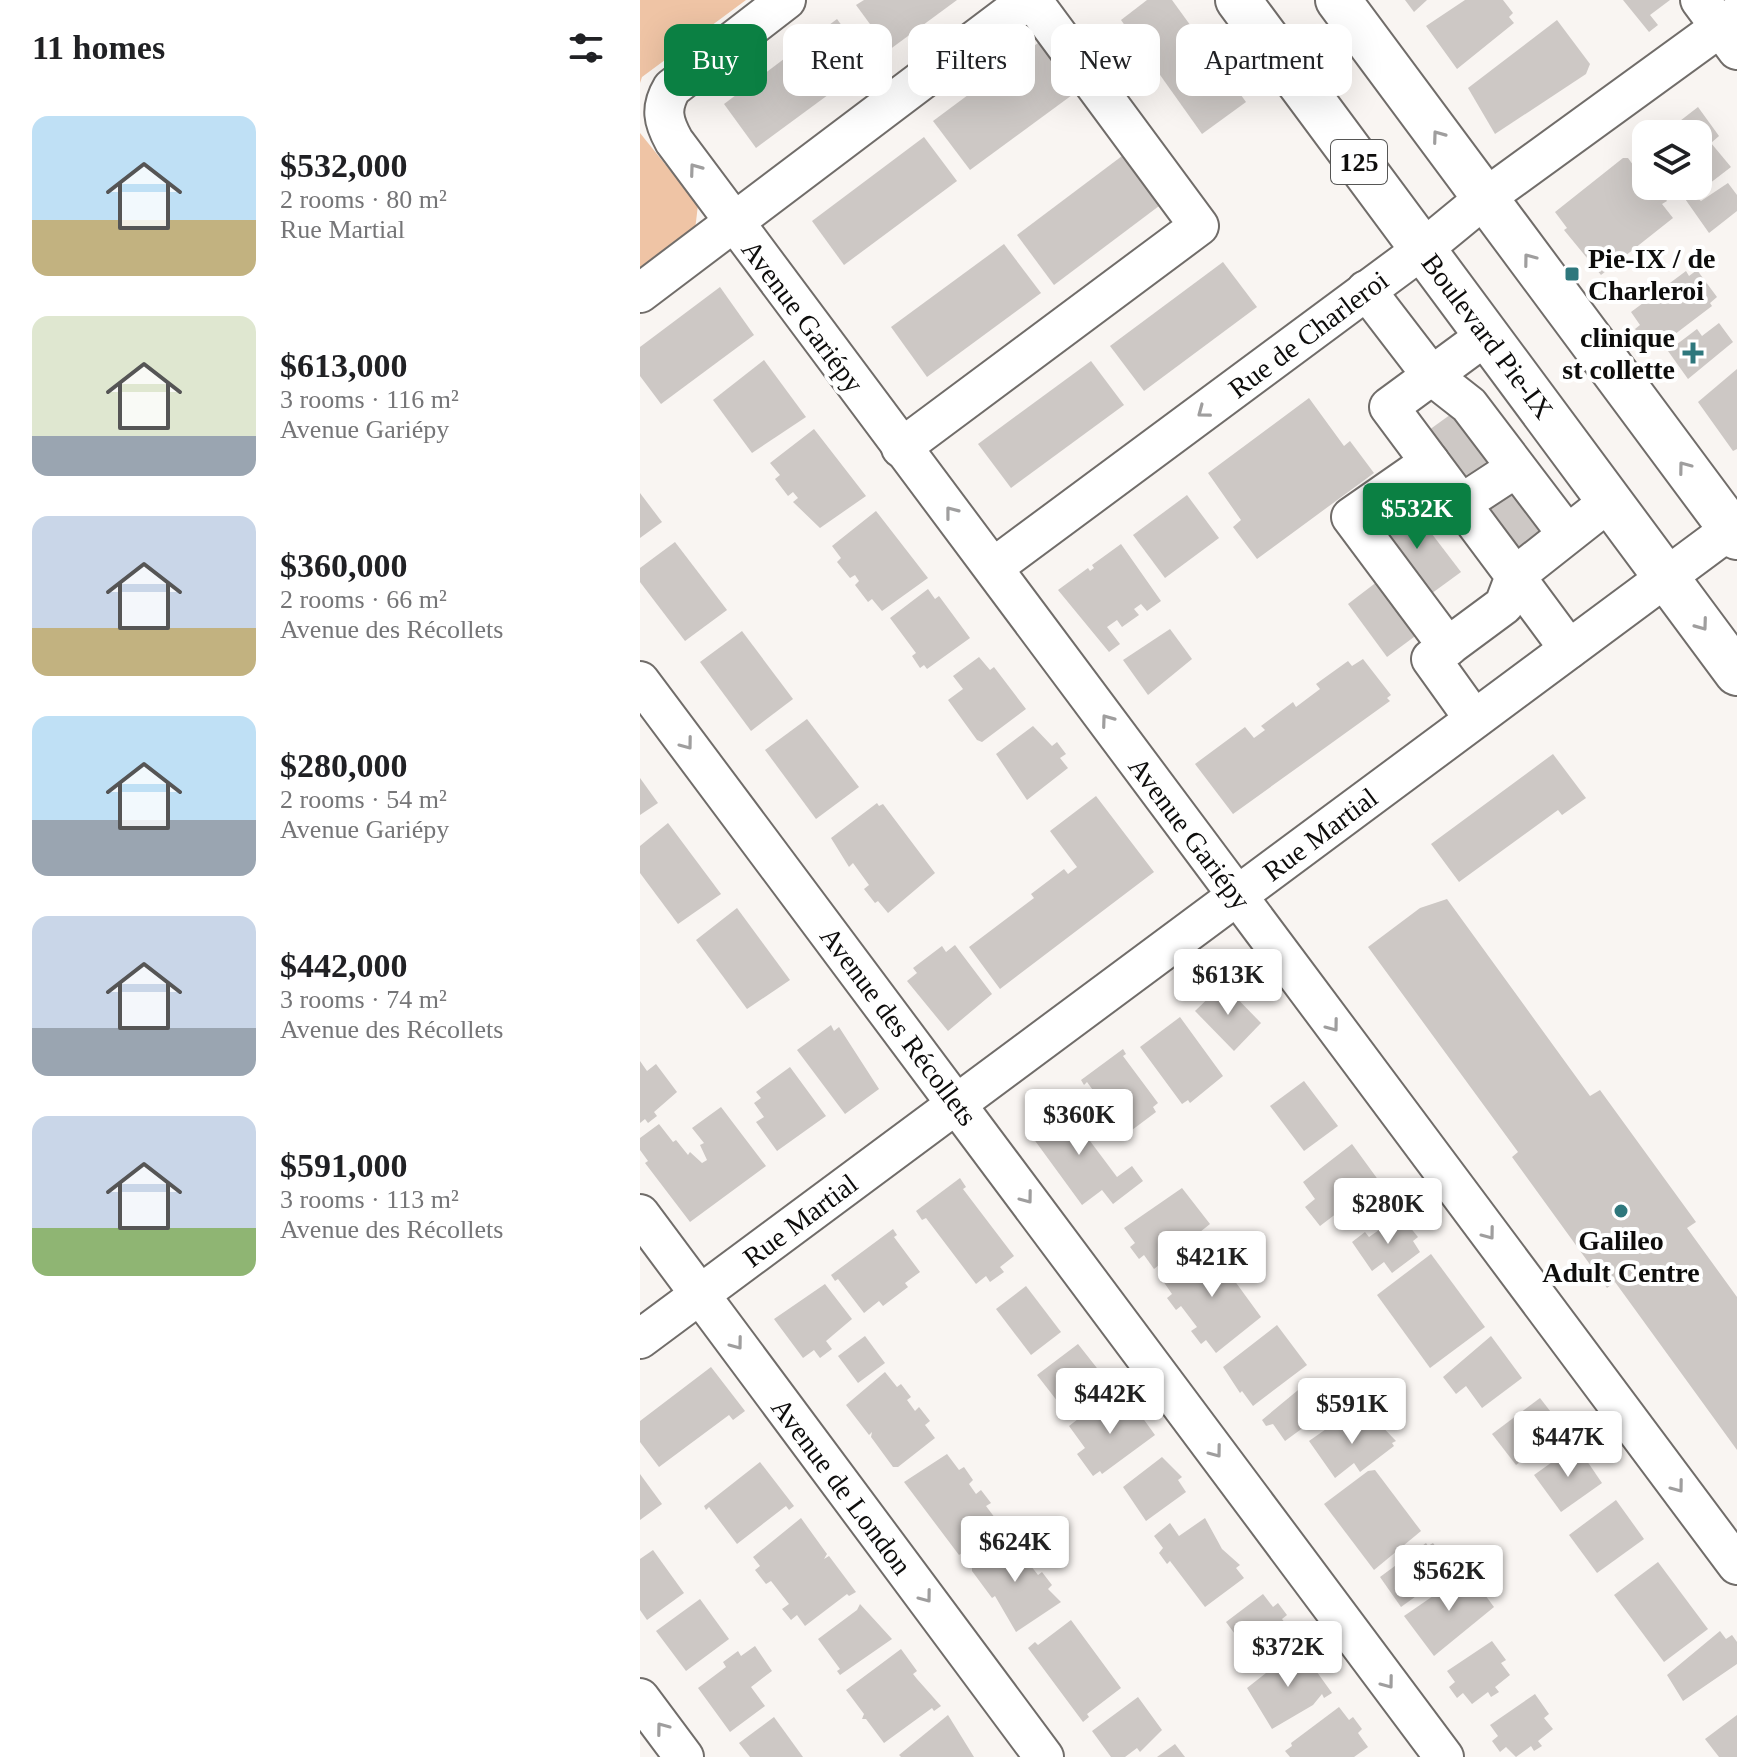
<!DOCTYPE html>
<html lang="en">
<head>
<meta charset="utf-8">
<style>
	:root { --surface:#fff; --page:#f2f2f2; --text:#202124; --muted:#757577; --accent:#0b8043 }
	body { margin:0; font-family:Georgia,serif; background:var(--page); color:var(--text); height:100vh; display:flex; flex-direction:column; font-size:30px; white-space:nowrap }
	* { box-sizing:border-box; margin:0 }
	p { font-size:26px; color:var(--muted) }
	.icon { flex:none; width:44px; height:44px; fill:none; stroke:currentColor; stroke-width:2; stroke-linecap:round; stroke-linejoin:round }
	.map { position:relative; flex:1; overflow:hidden }
	.sheet { display:flex; flex-direction:column; background:var(--surface); width:640px }
	.sheet>* { flex:none }
	.hud { position:absolute; left:24px; top:24px; width:760px; height:72px; display:flex; gap:16px }
	.controls { position:absolute; left:992px; top:120px; display:grid; gap:16px }
	.controls a { display:grid; place-items:center; width:80px; height:80px; border-radius:16px; background:var(--surface); box-shadow:0 8px 32px #0002; font-size:40px }
	.price { position:absolute; translate:-50% -68px; padding:0 18px; border-radius:8px; background:#fff; color:#222; font-size:26px; line-height:52px; filter:drop-shadow(0 2px 4px #0008) }
	.price::after { content:''; position:absolute; left:50%; top:48px; width:24px; height:18px; margin-left:-12px; background:inherit; clip-path:polygon(0 0,100% 0,50% 100%) }
	.price.active { background:var(--accent); color:#fff }
	ul { padding:0; list-style:none }
	li { display:flex; align-items:center; gap:24px; height:200px; padding:0 32px }
	li span { display:grid; place-items:center; flex:none; width:224px; height:160px; border-radius:16px; color:#555 }
	li>.icon { margin-inline-start:auto }
	span .icon { width:96px; height:96px; fill:#fffc; stroke-width:1 }
	li b { font-size:34px }
	h2 { display:flex; justify-content:space-between; align-items:center; height:96px; padding:0 32px; font-size:34px }
	.chip { padding:0 28px; border-radius:16px; background:var(--surface); box-shadow:0 8px 32px #0002; font-size:28px; line-height:72px }
	.chip.active { background:var(--accent); color:#fff }
	main { display:flex; flex:1; min-height:0 }
	.map>svg:first-child { display:block }
</style>
</head>
<body>
<main>
<section class="sheet">
<h2>11 homes<svg class="icon" aria-label="filters" viewBox="0 0 24 24"><path d="M4 7h16M4 17h16"/><circle cx="9" cy="7" r="2"/><circle cx="15" cy="17" r="2"/></svg></h2>
<ul>
<li><span style="background:linear-gradient(#bfe0f5 65%,#c2b280 0)"><svg class="icon" aria-label="home" viewBox="0 0 24 24"><path d="M3 11l9-7 9 7M6 9v11h12V9"/></svg></span><div><b>$532,000</b><p>2 rooms · 80 m²</p><p>Rue Martial</p></div></li>
<li><span style="background:linear-gradient(#dfe7d0 75%,#9aa5b1 0)"><svg class="icon" aria-label="home" viewBox="0 0 24 24"><path d="M3 11l9-7 9 7M6 9v11h12V9"/></svg></span><div><b>$613,000</b><p>3 rooms · 116 m²</p><p>Avenue Gariépy</p></div></li>
<li><span style="background:linear-gradient(#c9d6e8 70%,#c2b280 0)"><svg class="icon" aria-label="home" viewBox="0 0 24 24"><path d="M3 11l9-7 9 7M6 9v11h12V9"/></svg></span><div><b>$360,000</b><p>2 rooms · 66 m²</p><p>Avenue des Récollets</p></div></li>
<li><span style="background:linear-gradient(#bfe0f5 65%,#9aa5b1 0)"><svg class="icon" aria-label="home" viewBox="0 0 24 24"><path d="M3 11l9-7 9 7M6 9v11h12V9"/></svg></span><div><b>$280,000</b><p>2 rooms · 54 m²</p><p>Avenue Gariépy</p></div></li>
<li><span style="background:linear-gradient(#c9d6e8 70%,#9aa5b1 0)"><svg class="icon" aria-label="home" viewBox="0 0 24 24"><path d="M3 11l9-7 9 7M6 9v11h12V9"/></svg></span><div><b>$442,000</b><p>3 rooms · 74 m²</p><p>Avenue des Récollets</p></div></li>
<li><span style="background:linear-gradient(#c9d6e8 70%,#8fb573 0)"><svg class="icon" aria-label="home" viewBox="0 0 24 24"><path d="M3 11l9-7 9 7M6 9v11h12V9"/></svg></span><div><b>$591,000</b><p>3 rooms · 113 m²</p><p>Avenue des Récollets</p></div></li>
</ul>
</section>
<div class="map">
<svg width="1097" height="1757" viewBox="0 0 1097 1757">
	<rect width="100%" height="100%" fill="#f9f5f2"/>
	<g fill="#efc4a5">
		<polygon points="0,0 106,0 2,77 0,83"/>
		<polygon points="0,133 58,205 54,238 0,275"/>
	</g>
	<g fill="#cdc8c5">
		<polygon points="224,0 317,0 249,50 216,5"/>
		<polygon points="507,0 532,0 606,102 562,134 481,20"/>
		<polygon points="765,0 787,0 774,12"/>
		<polygon points="825,0 863,0 873,13 869,17 874,23 817,69 786,26"/>
		<polygon points="983,0 1030,0 1010,15 1018,25 1009,32"/>
		<polygon points="197,19 230,64 116,148 84,104"/>
		<polygon points="917,20 950,64 946,74 855,134 828,88"/>
		<polygon points="406,37 443,87 330,170 293,121"/>
		<polygon points="1058,107 1079,136 1071,143 1091,167 1065,187 1058,178 1058,134 1027,131"/>
		<polygon points="284,137 317,181 204,265 172,221"/>
		<polygon points="490,150 527,200 414,285 377,235"/>
		<polygon points="983,158 988,158 1015,195 1020,191 1027,201 1022,204 1033,218 961,275 924,230 927,228 915,212"/>
		<polygon points="1088,183 1097,195 1097,211 1069,233 1043,196 1050,191 1061,201"/>
		<polygon points="364,244 401,293 287,377 251,327"/>
		<polygon points="583,262 617,307 504,391 470,346"/>
		<polygon points="1057,270 1077,297 1070,303 1072,306 1018,347 1008,333 1002,338 995,329 1000,325 991,312 1046,271 1049,276"/>
		<polygon points="80,287 114,335 21,404 0,376 0,347"/>
		<polygon points="1079,323 1093,342 1048,379 1028,351 1057,329 1062,336"/>
		<polygon points="124,360 166,417 112,453 73,400"/>
		<polygon points="451,361 484,405 371,488 338,444"/>
		<polygon points="1097,369 1097,449 1093,451 1058,402"/>
		<polygon points="669,398 704,446 710,441 734,473 617,559 593,527 601,520 568,473"/>
		<polygon points="814,412 906,536 881,554 789,430"/>
		<polygon points="174,429 226,496 180,528 153,502 158,498 153,492 148,496 135,479 140,475 130,463"/>
		<polygon points="0,493 22,522 0,538"/>
		<polygon points="547,495 579,538 525,578 493,535"/>
		<polygon points="769,504 821,572 784,599 733,530"/>
		<polygon points="236,511 288,578 242,611 232,599 228,602 215,585 219,581 215,575 210,578 197,562 201,558 192,546"/>
		<polygon points="35,542 87,610 45,641 0,582 0,568"/>
		<polygon points="481,544 521,601 507,611 501,604 494,609 499,615 482,627 477,620 467,627 480,644 469,652 418,590 448,568 450,571 454,568 452,565"/>
		<polygon points="742,578 782,631 747,657 708,604"/>
		<polygon points="288,589 295,599 299,596 330,638 287,669 284,665 280,668 272,656 276,653 250,618"/>
		<polygon points="530,629 552,659 508,695 483,660"/>
		<polygon points="102,631 153,699 111,731 60,662"/>
		<polygon points="339,657 350,670 354,667 386,709 342,742 337,740 308,700 323,689 313,676"/>
		<polygon points="723,659 751,695 747,698 750,701 593,814 555,764 605,727 614,738 625,730 621,726 653,702 656,707 680,689 676,684 708,661 712,666"/>
		<polygon points="167,719 219,787 176,819 125,750"/>
		<polygon points="393,726 412,746 417,742 426,754 420,758 428,768 387,800 356,754"/>
		<polygon points="913,754 946,798 922,815 918,810 819,882 791,844"/>
		<polygon points="0,778 18,803 0,815"/>
		<polygon points="456,796 514,872 360,989 329,947 394,898 391,894 424,869 428,874 437,867 410,831"/>
		<polygon points="237,803 239,806 243,804 295,873 248,913 238,901 235,903 224,889 229,885 213,863 209,867 191,838"/>
		<polygon points="28,823 81,894 38,924 0,873 0,846"/>
		<polygon points="807,899 950,1096 960,1090 1056,1222 1047,1228 1097,1297 1097,1450 975,1282 967,1288 872,1157 878,1152 728,947 780,908"/>
		<polygon points="97,908 150,980 107,1009 56,940"/>
		<polygon points="315,945 352,994 308,1031 267,981 277,973 273,968 302,946 306,952"/>
		<polygon points="583,984 621,1023 594,1051 555,1011"/>
		<polygon points="540,1017 583,1076 550,1103 548,1100 542,1104 500,1047"/>
		<polygon points="191,1025 194,1031 199,1027 239,1089 205,1114 157,1050"/>
		<polygon points="483,1049 486,1054 483,1056 518,1103 513,1107 516,1112 492,1130 488,1125 482,1130 447,1082 444,1085 441,1080"/>
		<polygon points="0,1061 7,1071 16,1064 37,1092 14,1112 17,1116 8,1123 5,1119 0,1123"/>
		<polygon points="150,1067 186,1116 137,1151 116,1122 124,1117 114,1103 121,1098 116,1092"/>
		<polygon points="664,1081 698,1126 664,1151 630,1106"/>
		<polygon points="420,1101 477,1177 492,1166 503,1181 473,1204 462,1190 442,1205 385,1127"/>
		<polygon points="81,1107 126,1166 50,1222 5,1163 8,1161 0,1150 0,1138 19,1124 33,1142 36,1140 48,1155 50,1152 62,1163 67,1160 60,1145 64,1143 52,1128"/>
		<polygon points="712,1144 739,1181 680,1226 665,1207 675,1199 663,1182"/>
		<polygon points="320,1178 326,1187 323,1189 374,1256 360,1267 364,1272 350,1282 346,1276 336,1284 286,1218 282,1220 276,1211"/>
		<polygon points="542,1188 570,1224 514,1269 504,1255 499,1259 490,1247 495,1243 484,1228"/>
		<polygon points="756,1218 764,1229 769,1226 778,1237 773,1241 780,1252 752,1273 744,1262 732,1271 712,1242 725,1232 729,1237"/>
		<polygon points="253,1229 257,1235 254,1237 280,1272 265,1283 268,1287 243,1306 239,1301 224,1313 198,1279 195,1281 191,1275"/>
		<polygon points="578,1246 600,1276 594,1280 621,1317 576,1353 566,1340 561,1344 551,1331 557,1327 541,1306 536,1310 527,1298 532,1294 523,1281"/>
		<polygon points="791,1254 845,1327 790,1368 737,1295"/>
		<polygon points="185,1284 212,1319 186,1341 192,1349 180,1358 174,1350 163,1358 134,1319"/>
		<polygon points="386,1286 421,1332 391,1355 356,1309"/>
		<polygon points="637,1325 667,1365 613,1406 602,1391 600,1393 583,1367"/>
		<polygon points="225,1336 245,1363 218,1383 198,1356"/>
		<polygon points="851,1336 882,1378 842,1408 826,1386 816,1394 803,1377"/>
		<polygon points="438,1344 464,1377 438,1397 441,1401 425,1411 397,1375"/>
		<polygon points="71,1367 105,1411 93,1420 89,1415 19,1467 0,1442 0,1421"/>
		<polygon points="245,1372 257,1387 261,1384 271,1397 267,1400 275,1411 279,1407 290,1421 285,1425 295,1438 258,1467 253,1467 231,1437 232,1432 229,1435 206,1405"/>
		<polygon points="669,1381 690,1408 645,1441 633,1424 626,1426 622,1420"/>
		<polygon points="900,1398 924,1429 876,1465 852,1434"/>
		<polygon points="489,1399 515,1435 462,1474 460,1471 453,1476 437,1454 445,1448 429,1426 460,1402 469,1414"/>
		<polygon points="733,1417 756,1441 752,1443 754,1446 720,1472 714,1463 695,1478 669,1441 699,1420 710,1436"/>
		<polygon points="936,1445 962,1483 921,1512 894,1475"/>
		<polygon points="307,1454 319,1470 324,1467 333,1480 329,1484 336,1494 341,1490 351,1503 346,1506 358,1522 324,1547 326,1550 319,1555 264,1482"/>
		<polygon points="522,1457 542,1477 538,1480 546,1492 506,1521 483,1487"/>
		<polygon points="120,1462 154,1506 149,1510 146,1506 97,1544 69,1507 66,1510 64,1506"/>
		<polygon points="735,1470 781,1531 734,1570 684,1504 728,1471"/>
		<polygon points="0,1474 22,1504 0,1520"/>
		<polygon points="976,1500 1004,1539 957,1573 929,1535"/>
		<polygon points="161,1518 187,1554 184,1559 189,1556 216,1592 209,1596 207,1594 165,1626 157,1615 151,1620 142,1609 149,1604 131,1581 126,1584 115,1570 120,1566 113,1557"/>
		<polygon points="565,1518 582,1549 600,1565 596,1568 604,1578 565,1607 530,1561 527,1564 519,1553 523,1548 514,1536 530,1523 539,1536"/>
		<polygon points="370,1538 381,1553 386,1550 395,1563 391,1566 398,1575 402,1572 412,1585 408,1589 421,1602 376,1632 355,1596 352,1598 332,1571 332,1565"/>
		<polygon points="786,1543 788,1546 793,1543 810,1566 805,1569 808,1573 761,1607 740,1577"/>
		<polygon points="13,1550 44,1593 7,1620 0,1610 0,1559"/>
		<polygon points="1018,1562 1068,1629 1024,1662 974,1595"/>
		<polygon points="828,1572 854,1607 794,1656 764,1616"/>
		<polygon points="623,1594 633,1607 638,1603 647,1615 642,1619 652,1632 614,1661 612,1658 606,1662 596,1650 603,1645 586,1622"/>
		<polygon points="60,1599 89,1639 46,1671 16,1631"/>
		<polygon points="220,1604 252,1639 200,1675 197,1671 200,1669 178,1639 217,1610"/>
		<polygon points="431,1620 481,1688 447,1714 449,1717 443,1722 388,1648 395,1642 398,1645"/>
		<polygon points="1080,1631 1086,1639 1092,1635 1097,1642 1097,1664 1043,1701 1027,1675"/>
		<polygon points="852,1641 866,1660 861,1663 870,1675 855,1687 859,1692 851,1697 848,1692 832,1704 823,1693 817,1698 809,1687 815,1682 807,1671"/>
		<polygon points="115,1646 132,1671 111,1687 125,1706 90,1732 58,1688 86,1667 83,1662 98,1651 101,1656"/>
		<polygon points="659,1647 692,1693 684,1698 682,1694 673,1705 632,1729 607,1688"/>
		<polygon points="261,1649 277,1671 273,1674 277,1679 301,1706 294,1711 292,1708 244,1743 226,1719 222,1719 224,1714 206,1690"/>
		<polygon points="895,1694 909,1714 904,1718 913,1729 898,1741 902,1746 894,1751 891,1746 876,1757 866,1747 860,1752 852,1741 858,1736 850,1725"/>
		<polygon points="498,1697 522,1730 500,1752 497,1748 485,1757 471,1757 452,1731"/>
		<polygon points="699,1707 709,1720 713,1717 722,1729 718,1733 728,1747 714,1757 650,1757 645,1751 652,1746 651,1743"/>
		<polygon points="308,1715 334,1757 261,1757 259,1755"/>
		<polygon points="1097,1715 1097,1757 1079,1757 1065,1739"/>
		<polygon points="134,1717 163,1757 110,1757 99,1743"/>
		<polygon points="535,1744 545,1757 517,1757"/>
	</g>
	<g fill="none" stroke-linecap="round" stroke-linejoin="round">
		<defs>
			<g id="minor">
				<path d="M146 0 32 88C20 108 23 121 34 141L1097 1565"/>
				<polyline points="1060,0 1097,50"/>
				<polyline points="726,290 792,376 829,405 927,534"/>
				<polyline points="0,293 388,0"/>
				<polyline points="261,448 559,226 392,0"/>
				<polyline points="790,462 711,517 808,647"/>
				<polyline points="821,504 876,468"/>
				<polyline points="354,567 783,249 845,198 1097,15"/>
				<polyline points="929,649 875,576 970,501"/>
				<polyline points="0,681 804,1757"/>
				<polyline points="834,719 791,659 864,605 875,576 749,407 847,335"/>
				<polyline points="0,1214 404,1757"/>
				<polyline points="0,1339 1091,529"/>
				<polyline points="0,1698 44,1757"/>
			</g>
			<g id="major">
				<polyline points="598,0 1097,673"/>
				<polyline points="698,0 1097,537"/>
			</g>
		</defs>
		<use href="#minor" stroke="#716d6a" stroke-width="42"/>
		<use href="#major" stroke="#716d6a" stroke-width="48"/>
		<use href="#minor" stroke="#fff" stroke-width="38"/>
		<use href="#major" stroke="#fff" stroke-width="44"/>
	</g>
	<defs><path id="oneway-chevron" d="M-2-3.5L2.5 0L-2 3.5" fill="none" stroke-width="1.6" stroke-linecap="round" stroke-linejoin="round" transform="scale(2)"/></defs>
	<g stroke="#9f9e9e">
		<use href="#oneway-chevron" transform="translate(798 136) rotate(-126)"/>
		<use href="#oneway-chevron" transform="translate(55 169) rotate(-126)"/>
		<use href="#oneway-chevron" transform="translate(889 259) rotate(-127)"/>
		<use href="#oneway-chevron" transform="translate(563 412) rotate(143)"/>
		<use href="#oneway-chevron" transform="translate(1044 467) rotate(-127)"/>
		<use href="#oneway-chevron" transform="translate(311 512) rotate(-128)"/>
		<use href="#oneway-chevron" transform="translate(1062 625) rotate(54)"/>
		<use href="#oneway-chevron" transform="translate(467 720) rotate(-126)"/>
		<use href="#oneway-chevron" transform="translate(47 744) rotate(53)"/>
		<use href="#oneway-chevron" transform="translate(693 1026) rotate(53)"/>
		<use href="#oneway-chevron" transform="translate(387 1198) rotate(53)"/>
		<use href="#oneway-chevron" transform="translate(849 1234) rotate(53)"/>
		<use href="#oneway-chevron" transform="translate(97 1344) rotate(53)"/>
		<use href="#oneway-chevron" transform="translate(576 1452) rotate(53)"/>
		<use href="#oneway-chevron" transform="translate(1038 1487) rotate(53)"/>
		<use href="#oneway-chevron" transform="translate(286 1597) rotate(53)"/>
		<use href="#oneway-chevron" transform="translate(748 1683) rotate(53)"/>
		<use href="#oneway-chevron" transform="translate(22 1728) rotate(-127)"/>
	</g>
	<g fill="#2e777c" stroke="#fff" stroke-width="3">
		<rect x="924" y="266" width="16" height="16" rx="4"/>
		<path d="M1049 341h8v8h8v8h-8v8h-8v-8h-8v-8h8z"/>
		<circle cx="981" cy="1211" r="8"/>
	</g>
	<g text-anchor="middle" stroke-width="8" stroke-linejoin="round" paint-order="stroke">
		<rect fill="#fff" stroke="#565655" stroke-width="2" x="691" y="140" width="56" height="44" rx="6"/>
		<g font-size="26" font-weight="bold" fill="#0e0d0c">
			<text x="719" y="171">125</text>
		</g>
		<g font-size="28" font-weight="bold" fill="#0e0d0c" stroke="#fff" text-anchor="start">
			<text x="948" y="268">Pie-IX / de<tspan x="948" dy="32">Charleroi</tspan></text>
			<text x="1035" y="347" text-anchor="end">clinique<tspan x="1035" dy="32">st collette</tspan></text>
			<text x="981" y="1250" text-anchor="middle">Galileo<tspan x="981" dy="32">Adult Centre</tspan></text>
		</g>
		<g font-size="28" fill="#0e0d0c" stroke="#fff">
			<text transform="translate(163 316) rotate(53)" y="10">Avenue Gariépy</text>
			<text transform="translate(668 334) rotate(-37)" y="10">Rue de Charleroi</text>
			<text transform="translate(848 336) rotate(53)" y="10">Boulevard Pie-IX</text>
			<text transform="translate(550 833) rotate(53)" y="10">Avenue Gariépy</text>
			<text transform="translate(680 834) rotate(-37)" y="10">Rue Martial</text>
			<text transform="translate(259 1026) rotate(53)" y="10">Avenue des Récollets</text>
			<text transform="translate(160 1220) rotate(-37)" y="10">Rue Martial</text>
			<text transform="translate(202 1486) rotate(53)" y="10">Avenue de London</text>
		</g>
	</g>
</svg>
<div class="controls">
<a><svg class="icon" aria-label="layers" viewBox="0 0 24 24"><path d="M12 4l9 5-9 5-9-5zM3 14l9 5 9-5"/></svg></a>
</div>
<b class="price active" style="left:777px;top:551px">$532K</b>
<b class="price" style="left:588px;top:1017px">$613K</b>
<b class="price" style="left:439px;top:1157px">$360K</b>
<b class="price" style="left:748px;top:1246px">$280K</b>
<b class="price" style="left:572px;top:1299px">$421K</b>
<b class="price" style="left:470px;top:1436px">$442K</b>
<b class="price" style="left:712px;top:1446px">$591K</b>
<b class="price" style="left:928px;top:1479px">$447K</b>
<b class="price" style="left:375px;top:1584px">$624K</b>
<b class="price" style="left:809px;top:1613px">$562K</b>
<b class="price" style="left:648px;top:1689px">$372K</b>
<div class="hud">
<a class="chip active">Buy</a>
<a class="chip">Rent</a>
<a class="chip">Filters</a>
<a class="chip">New</a>
<a class="chip">Apartment</a>
</div>
</div>
</main>
</body>
</html>
